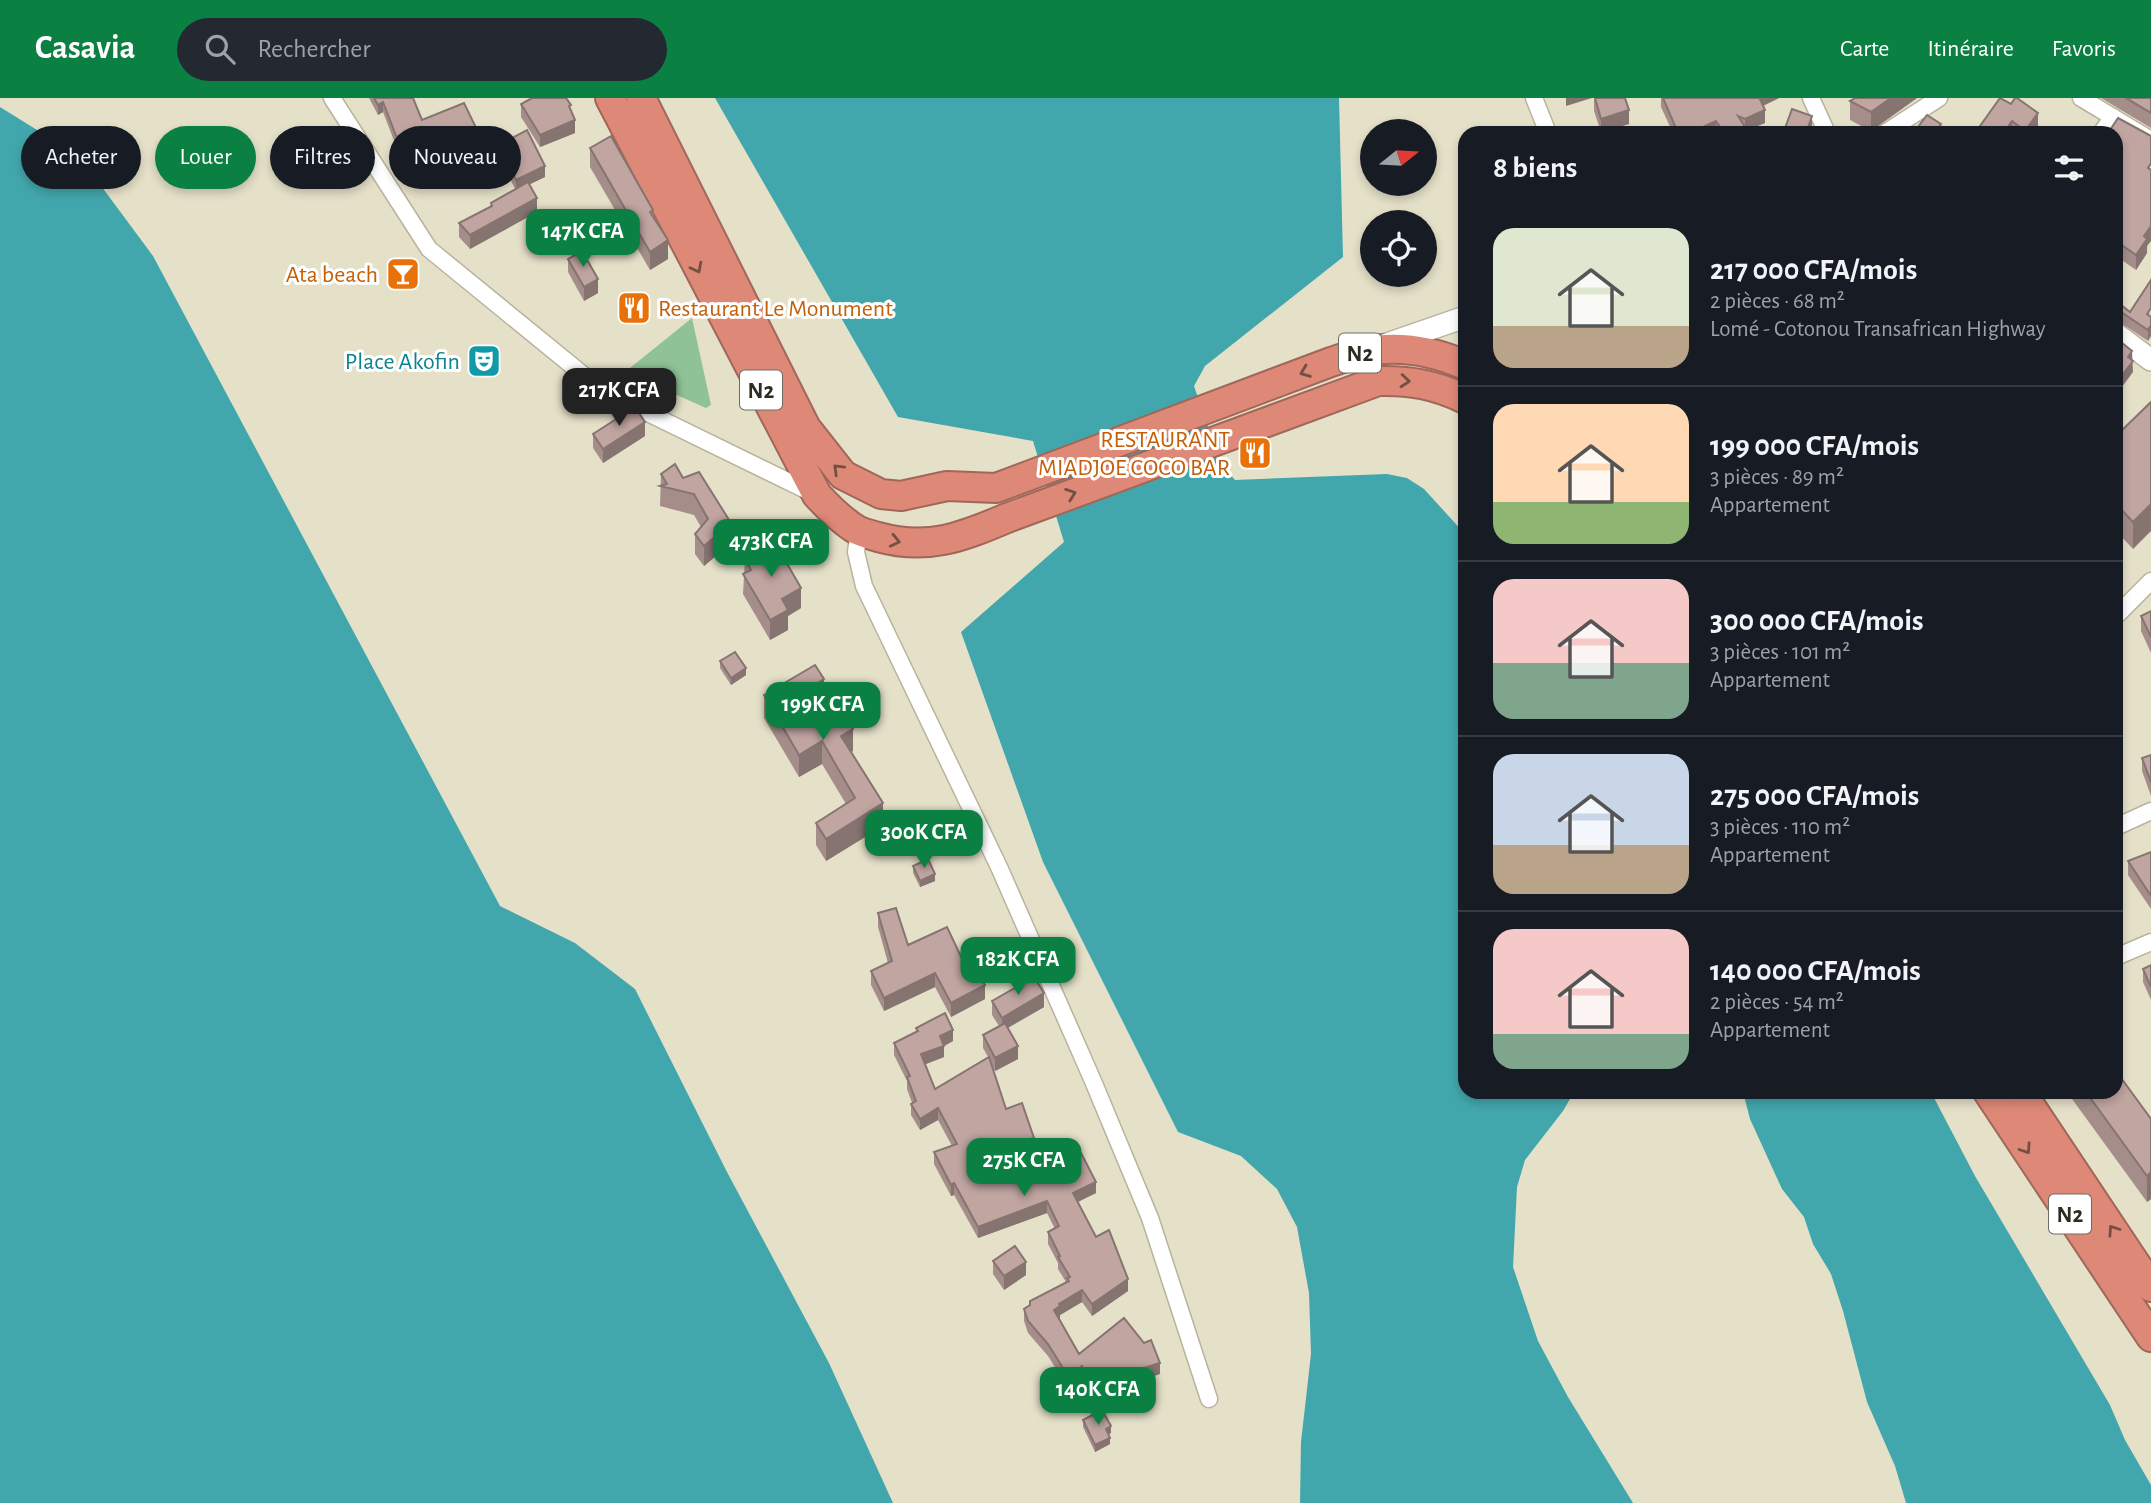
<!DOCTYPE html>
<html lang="fr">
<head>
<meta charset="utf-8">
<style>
	:root { --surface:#171b24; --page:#242831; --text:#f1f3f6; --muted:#9ea1a6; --line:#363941; --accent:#0b8043 }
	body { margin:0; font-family:"Alegreya Sans",sans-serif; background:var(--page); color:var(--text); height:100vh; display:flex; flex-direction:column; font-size:26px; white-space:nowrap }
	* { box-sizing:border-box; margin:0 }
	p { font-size:23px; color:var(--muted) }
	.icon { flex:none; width:38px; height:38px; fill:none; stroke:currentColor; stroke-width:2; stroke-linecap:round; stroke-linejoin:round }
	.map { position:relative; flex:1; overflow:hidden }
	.sheet { position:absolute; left:1458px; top:28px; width:665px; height:973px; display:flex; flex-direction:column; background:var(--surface); border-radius:21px; box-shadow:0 4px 10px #0003 }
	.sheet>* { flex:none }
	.hud { position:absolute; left:21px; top:28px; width:665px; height:63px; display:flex; gap:14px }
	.needle { width:46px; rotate:72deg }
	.buttons { position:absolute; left:1360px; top:21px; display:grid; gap:14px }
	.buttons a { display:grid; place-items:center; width:77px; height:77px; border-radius:50%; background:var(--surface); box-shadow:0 4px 10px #0003; font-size:35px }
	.price { position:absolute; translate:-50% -60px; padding:0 16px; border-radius:14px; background:var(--accent); color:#fff; font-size:23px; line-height:46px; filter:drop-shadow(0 2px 4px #0008) }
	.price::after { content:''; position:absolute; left:50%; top:42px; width:21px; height:16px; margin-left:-10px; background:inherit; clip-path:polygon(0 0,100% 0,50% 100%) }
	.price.on { background:#222; color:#fff }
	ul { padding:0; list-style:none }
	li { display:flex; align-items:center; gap:21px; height:175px; padding:0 35px }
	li+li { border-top:2px solid var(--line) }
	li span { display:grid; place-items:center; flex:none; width:196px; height:140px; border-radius:21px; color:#555 }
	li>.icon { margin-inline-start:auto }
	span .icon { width:84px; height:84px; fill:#fffc; stroke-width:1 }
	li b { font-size:30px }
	h2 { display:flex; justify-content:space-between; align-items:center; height:84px; padding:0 35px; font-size:30px }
	.pill { padding:0 24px; border-radius:32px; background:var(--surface); box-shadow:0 4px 10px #0003; font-size:24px; line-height:63px }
	.pill.on { background:var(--accent); color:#fff }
	header { display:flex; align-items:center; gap:42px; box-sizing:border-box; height:98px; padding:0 35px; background:var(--accent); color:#fff }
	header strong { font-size:33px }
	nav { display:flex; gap:38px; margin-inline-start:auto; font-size:24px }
	.search { width:490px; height:63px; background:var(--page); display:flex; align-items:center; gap:18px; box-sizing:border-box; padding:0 24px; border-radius:38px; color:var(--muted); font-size:26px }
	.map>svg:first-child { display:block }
</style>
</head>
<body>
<header>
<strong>Casavia</strong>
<div class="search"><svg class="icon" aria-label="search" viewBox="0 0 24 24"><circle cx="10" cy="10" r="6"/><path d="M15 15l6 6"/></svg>Rechercher</div>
<nav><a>Carte</a><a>Itinéraire</a><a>Favoris</a></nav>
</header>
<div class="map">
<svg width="2151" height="1405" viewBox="0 0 2151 1405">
	<rect width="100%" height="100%" fill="#e5e0c8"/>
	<polygon fill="#90c297" points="692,220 711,307 706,310 625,274"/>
	<g fill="#42a7ac">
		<polygon points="715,0 1339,0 1343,159 1205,268 1194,288 1221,366 1235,382 1387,376 1407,380 1424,391 1465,436 1465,994 1574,994 1563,1013 1525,1062 1517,1089 1513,1169 1538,1243 1568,1299 1633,1405 1300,1405 1301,1344 1311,1256 1309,1195 1297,1129 1277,1091 1241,1058 1178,1034 1043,764 961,534 1064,444 1033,343 898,319"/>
		<polygon points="0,9 79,58 153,158 500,808 575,845 635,891 727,1074 829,1265 893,1405 0,1405"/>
		<polygon points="1743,994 1931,994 1975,1078 2110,1307 2125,1342 2151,1387 2151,1405 1906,1405 1895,1368 1867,1304 1843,1213 1831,1176 1813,1146 1804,1119 1782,1091 1750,1021"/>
	</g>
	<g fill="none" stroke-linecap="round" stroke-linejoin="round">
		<defs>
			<g id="street">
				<polyline points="332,0 429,151 603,293 814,396"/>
				<polyline points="1534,0 1548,35"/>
				<polyline points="1811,0 1827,35"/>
				<polyline points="2081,0 2151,42"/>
				<polyline points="1885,35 1939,0"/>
				<polyline points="2101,35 2113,19"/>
				<polyline points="859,433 856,454 864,488 999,769 1093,983 1150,1120 1209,1301"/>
				<polyline points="2116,518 2151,483"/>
				<polyline points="2116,729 2151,713"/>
				<polyline points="2116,859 2151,844"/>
			</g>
			<g id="secondary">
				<polyline points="2116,236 2151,262"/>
				<polyline points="1384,247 1465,219"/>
			</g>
			<g id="highway">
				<path d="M610 0 817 397C829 410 842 423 857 432 863 435 871 437 878 439 928 453 962 439 1007 420L1378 283C1410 282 1436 287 1465 301"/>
				<path d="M641 0 806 330 843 377 881 396 901 398 947 388 996 390 1331 264C1343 260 1356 255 1368 253 1401 247 1435 254 1465 267"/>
				<polyline points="1988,994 2151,1239"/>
				<polyline points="2021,994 2151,1189"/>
			</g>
		</defs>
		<use href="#street" stroke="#b9b39d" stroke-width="19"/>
		<use href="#secondary" stroke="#b9b39d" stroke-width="24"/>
		<use href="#highway" stroke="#a06759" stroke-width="32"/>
		<use href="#street" stroke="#fff" stroke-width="16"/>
		<use href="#secondary" stroke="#fff" stroke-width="21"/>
		<use href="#highway" stroke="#de8877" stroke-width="28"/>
	</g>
	<g fill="#a58e8a">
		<polygon points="369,0 413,0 422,22 481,51 464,57 464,67 450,74 436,44 403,66 383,14 378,17"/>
		<polygon points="1594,0 1629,26 1601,34 1594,13"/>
		<polygon points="1661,0 1779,0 1763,8 1765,25 1747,32 1749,35 1673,35 1661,9"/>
		<polygon points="1917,0 1871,33 1850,22 1850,3"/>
		<polygon points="2000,0 2038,29 2033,35 1975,35"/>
		<polygon points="2101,0 2151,0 2151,30"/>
		<polygon points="521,6 575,35 540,49 521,19"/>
		<polygon points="1941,26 1941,35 1918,35 1918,29"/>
		<polygon points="2116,35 2150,38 2147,155 2136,172 2116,158"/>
		<polygon points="499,47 545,79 529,86 537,114 470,151 459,139 459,125 491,108 491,105 515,91 499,58"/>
		<polygon points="590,50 653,119 668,161 650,172 590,69"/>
		<polygon points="568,161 598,195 584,203 568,174"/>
		<polygon points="2151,182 2148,243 2118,223 2116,223 2116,203 2130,214"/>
		<polygon points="2151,304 2133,451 2116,433 2116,338"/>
		<polygon points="593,336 645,338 603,365 593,350"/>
		<polygon points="661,376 683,380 731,445 704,468 695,456 695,436 701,429 694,417 660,408"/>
		<polygon points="745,460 801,510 788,518 788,532 770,542 743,496"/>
		<polygon points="2151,513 2151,555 2141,533 2141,518"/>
		<polygon points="720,563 746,577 731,587 720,570"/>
		<polygon points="824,594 853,653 851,654 883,728 826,763 816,747 816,725 846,706 822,666 799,679 764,620 764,597"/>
		<polygon points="2151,657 2151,698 2142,673 2142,660"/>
		<polygon points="2151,754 2151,811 2128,777 2128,763"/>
		<polygon points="913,768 935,783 920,789 913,775"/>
		<polygon points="878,815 908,847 964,865 985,901 951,919 935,889 884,913 871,887 871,873 888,865 878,829"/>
		<polygon points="2151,867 2151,902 2143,884 2143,871"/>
		<polygon points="992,903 1044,909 1008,930 1018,961 995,973 991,965 1006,1011 1034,1051 1031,1052 1042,1074 1096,1095 1078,1104 1096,1139 1128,1193 1092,1218 1082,1204 1060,1217 1059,1220 1079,1256 1160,1276 1137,1283 1087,1291 1082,1280 1068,1290 1048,1258 1028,1235 1024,1223 1024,1211 1066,1184 1058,1171 1058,1165 1048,1146 1048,1134 1055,1131 1047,1115 978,1140 954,1097 951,1098 934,1066 934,1054 952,1048 938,1022 920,1032 911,1017 911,1006 912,1005 907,991 907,983 894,957 894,945 916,934 916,930 953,943 944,948 944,959 925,966 935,991 988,959 983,950 983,937 999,928 992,917"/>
		<polygon points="2067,994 2116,994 2151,1021 2151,1101 2147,1104"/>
		<polygon points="993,1163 1026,1177 1004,1192 993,1176"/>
		<polygon points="1083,1322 1111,1335 1108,1336 1110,1346 1095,1354 1083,1329"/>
	</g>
	<g fill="#867471">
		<polygon points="1566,0 1592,0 1566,8"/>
		<polygon points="1756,0 1779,0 1756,11"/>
		<polygon points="1891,0 1917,0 1871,33 1871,14"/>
		<polygon points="383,4 383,14 378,17 378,7"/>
		<polygon points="1629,12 1629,26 1601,34 1601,21"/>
		<polygon points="1765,12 1765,25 1745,33 1745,21"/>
		<polygon points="2038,15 2038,29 2033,35 2025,35 2025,33"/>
		<polygon points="1812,18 1812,32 1811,35 1806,35"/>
		<polygon points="575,22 575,35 540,49 540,37"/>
		<polygon points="1716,23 1716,35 1690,35"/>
		<polygon points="2012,23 2012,35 2004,35"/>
		<polygon points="436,34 436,44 403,66 403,56"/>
		<polygon points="481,40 481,51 464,57 464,67 450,74 450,63 460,48"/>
		<polygon points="545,68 545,79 516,93 516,82"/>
		<polygon points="537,100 537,114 470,151 470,137"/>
		<polygon points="2151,128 2151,143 2147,148 2147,155 2136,172 2136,157 2144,138"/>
		<polygon points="668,142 668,161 650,172 650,154"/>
		<polygon points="598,181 598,195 584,203 584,189"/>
		<polygon points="2151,227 2151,238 2148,243 2148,232"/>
		<polygon points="2132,253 2133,274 2116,297 2116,285 2128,259"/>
		<polygon points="2120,293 2120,305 2116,309 2116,297"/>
		<polygon points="645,324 645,338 603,365 603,351"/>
		<polygon points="2151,406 2151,433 2133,451 2133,424"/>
		<polygon points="731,425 731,445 704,468 704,448"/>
		<polygon points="801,490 801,510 788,518 788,532 770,542 770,522 782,501"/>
		<polygon points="746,570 746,577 731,587 731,580"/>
		<polygon points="824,581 824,604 818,585"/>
		<polygon points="853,631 853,653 841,660 841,638"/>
		<polygon points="822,643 822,666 799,679 799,657"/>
		<polygon points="883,705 883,728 826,763 826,741"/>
		<polygon points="935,776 935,783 920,789 920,783"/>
		<polygon points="935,875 935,889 884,913 884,900"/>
		<polygon points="985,887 985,901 951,919 951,905"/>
		<polygon points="1044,895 1044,909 1002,933 1002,920"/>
		<polygon points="953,932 953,943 944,948 944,959 921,968 921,956 940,938"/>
		<polygon points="1018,948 1018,961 995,973 995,960"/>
		<polygon points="938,1010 938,1022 920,1032 920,1021"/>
		<polygon points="1034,1040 1034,1051 1026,1054 1026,1042"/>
		<polygon points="2151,1074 2151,1101 2147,1104 2147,1078"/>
		<polygon points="1096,1084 1096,1095 1073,1106 1073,1095"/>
		<polygon points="954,1085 954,1097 951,1098 951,1087"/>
		<polygon points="1047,1103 1047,1115 978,1140 978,1129"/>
		<polygon points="1026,1164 1026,1177 1004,1192 1004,1178"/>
		<polygon points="1128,1181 1128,1193 1092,1218 1092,1206"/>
		<polygon points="1082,1192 1082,1204 1060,1217 1060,1220 1054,1224 1054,1212 1059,1206"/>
		<polygon points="1160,1265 1160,1276 1137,1283 1137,1272"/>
		<polygon points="1082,1268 1082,1280 1068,1290 1068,1278"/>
		<polygon points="1111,1328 1111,1335 1106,1338 1106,1331"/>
		<polygon points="1110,1340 1110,1346 1095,1354 1095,1347"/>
	</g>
	<g fill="#c0a5a1" stroke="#867471" stroke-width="2">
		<polygon points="374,0 413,0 422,22 464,5 481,40 460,48 464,56 450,63 436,34 403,56 383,4 378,7"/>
		<polygon points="532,0 566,0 571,7 569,8 575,22 540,37 521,6"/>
		<polygon points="1595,0 1625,0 1629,12 1601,21"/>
		<polygon points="1663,0 1758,0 1760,1 1765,12 1745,21 1738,18 1749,35 1724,35 1716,23 1690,35 1678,35"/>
		<polygon points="1855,0 1891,0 1871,14 1850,3"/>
		<polygon points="2000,0 2011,6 2015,0 2017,0 2038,15 2025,33 2012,23 2004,35 1975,35"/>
		<polygon points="2126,0 2151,0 2151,15"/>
		<polygon points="1792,11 1812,18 1806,35 1788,35 1784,33"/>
		<polygon points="1927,17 1941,26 1937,32 1941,35 1923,35 1924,33 1918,29"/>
		<polygon points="2118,20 2151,38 2151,65 2148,70 2151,72 2151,128 2144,138 2147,141 2136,157 2116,143 2116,137 2118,135 2116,133 2116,35 2108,35"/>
		<polygon points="527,32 545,68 516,82 499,47"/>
		<polygon points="611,38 653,112 650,114 668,142 650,154 590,50"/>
		<polygon points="528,84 537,100 470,137 459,125 492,108 491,105"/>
		<polygon points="582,153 598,181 584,189 568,161"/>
		<polygon points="2151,182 2151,210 2147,216 2151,219 2151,227 2148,232 2118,212 2116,212 2116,203 2130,214"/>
		<polygon points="2116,240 2132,253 2128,259 2133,263 2116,285"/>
		<polygon points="2116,288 2120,293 2116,297"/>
		<polygon points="2151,304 2151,406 2133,424 2116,406 2116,338"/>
		<polygon points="635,309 645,324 603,351 593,336"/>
		<polygon points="675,366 683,380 699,374 731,425 704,448 695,436 708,421 694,396 660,388 667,386 661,376"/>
		<polygon points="774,443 801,490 782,501 788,512 770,522 743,476 751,472 745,460"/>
		<polygon points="2151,513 2151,539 2141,518"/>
		<polygon points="735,554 746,570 731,580 720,563"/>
		<polygon points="815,567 824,581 818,585 838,618 843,615 853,631 841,638 883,705 826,741 816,725 855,700 822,643 799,657 764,597"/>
		<polygon points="2151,657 2151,684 2142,660"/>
		<polygon points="2151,754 2151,798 2128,763"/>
		<polygon points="928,761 935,776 920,783 913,768"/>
		<polygon points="896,810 908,847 947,829 964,865 971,862 985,887 951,905 935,875 884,900 871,873 892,863 878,815"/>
		<polygon points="2151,867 2151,889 2143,871"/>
		<polygon points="1034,879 1044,895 1002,920 992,903"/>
		<polygon points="945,915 953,932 940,938 944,948 921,956 935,991 989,959 1006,1011 1022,1005 1034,1040 1026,1042 1042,1074 1081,1055 1096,1084 1073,1095 1096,1139 1109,1132 1128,1181 1092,1206 1082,1192 1059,1206 1060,1208 1054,1212 1079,1256 1124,1220 1144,1245 1151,1242 1160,1265 1137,1272 1087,1280 1082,1268 1068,1278 1048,1246 1028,1223 1024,1211 1030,1207 1030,1203 1069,1183 1067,1180 1070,1179 1058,1159 1060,1158 1048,1134 1059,1128 1047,1103 978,1129 954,1085 951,1087 934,1054 957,1046 938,1010 920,1021 911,1006 916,1003 907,979 910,978 894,945 918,933 916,930"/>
		<polygon points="1005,925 1018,948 995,960 983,937"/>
		<polygon points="2116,973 2151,1021 2151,1074 2147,1078 2086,994 2116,994"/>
		<polygon points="1015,1148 1026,1164 1004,1178 993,1163"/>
		<polygon points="1102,1312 1111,1328 1106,1331 1110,1340 1095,1347 1083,1322"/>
	</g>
	<defs><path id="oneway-chevron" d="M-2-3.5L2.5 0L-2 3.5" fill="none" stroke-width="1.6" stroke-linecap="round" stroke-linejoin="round" transform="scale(1.75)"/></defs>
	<g stroke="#745044">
		<use href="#oneway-chevron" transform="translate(697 170) rotate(63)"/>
		<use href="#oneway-chevron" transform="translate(1305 274) rotate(159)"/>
		<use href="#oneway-chevron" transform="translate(1405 283) rotate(5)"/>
		<use href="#oneway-chevron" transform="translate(838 371) rotate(-136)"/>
		<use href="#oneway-chevron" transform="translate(1071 396) rotate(-20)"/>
		<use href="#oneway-chevron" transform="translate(895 443) rotate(13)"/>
		<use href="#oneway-chevron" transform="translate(2026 1051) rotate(56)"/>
		<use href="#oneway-chevron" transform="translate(2113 1132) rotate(-124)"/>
	</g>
	<defs>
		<symbol id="bar-square" viewBox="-11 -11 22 22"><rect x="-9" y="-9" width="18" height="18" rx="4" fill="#e8710a" stroke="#fff"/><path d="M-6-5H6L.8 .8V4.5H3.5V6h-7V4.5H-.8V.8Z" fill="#fff"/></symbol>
		<symbol id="restaurant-square" viewBox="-11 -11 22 22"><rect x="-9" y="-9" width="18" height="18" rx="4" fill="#e8710a" stroke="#fff"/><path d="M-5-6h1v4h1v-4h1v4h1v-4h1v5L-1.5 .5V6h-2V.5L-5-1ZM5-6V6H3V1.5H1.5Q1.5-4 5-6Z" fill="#fff"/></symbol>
		<symbol id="theatre-square" viewBox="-11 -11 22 22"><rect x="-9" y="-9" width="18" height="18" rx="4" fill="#0f9aa8" stroke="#fff"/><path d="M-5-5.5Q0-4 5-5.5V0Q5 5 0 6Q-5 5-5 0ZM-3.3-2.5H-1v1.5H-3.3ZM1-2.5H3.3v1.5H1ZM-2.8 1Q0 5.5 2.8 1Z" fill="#fff"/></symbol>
	</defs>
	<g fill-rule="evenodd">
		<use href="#bar-square" x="384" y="157" width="38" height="38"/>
		<use href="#restaurant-square" x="615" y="191" width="38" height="38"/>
		<use href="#theatre-square" x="465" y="244" width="38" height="38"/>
		<use href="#restaurant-square" x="1236" y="336" width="38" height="38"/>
	</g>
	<g text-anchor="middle" stroke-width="6" stroke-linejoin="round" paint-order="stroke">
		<g fill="#fff" stroke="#6c6b64" stroke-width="2">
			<rect x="1339" y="235.5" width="42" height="39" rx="5"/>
			<rect x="740" y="272.5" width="42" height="39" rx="5"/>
			<rect x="2049" y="1096.5" width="42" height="39" rx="5"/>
		</g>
		<g font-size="23" font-weight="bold" fill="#2d2b22">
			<text x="1360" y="263">N2</text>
			<text x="761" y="300">N2</text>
			<text x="2070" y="1124">N2</text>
		</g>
		<g font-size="24" fill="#c56008" stroke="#fff" text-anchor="end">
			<text x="378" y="184">Ata beach</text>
			<text x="658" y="218" text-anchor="start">Restaurant Le Monument</text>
			<text x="1230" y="349">RESTAURANT<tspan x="1230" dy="28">MIADJOE COCO BAR</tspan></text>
		</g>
		<g font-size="24" fill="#0d838f" stroke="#fff" text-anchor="end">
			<text x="460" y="271">Place Akofin</text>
		</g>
	</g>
</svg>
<div class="buttons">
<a><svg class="needle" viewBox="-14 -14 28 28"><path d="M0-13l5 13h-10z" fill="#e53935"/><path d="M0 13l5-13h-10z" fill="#9ea1a6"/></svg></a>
<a><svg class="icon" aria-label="locate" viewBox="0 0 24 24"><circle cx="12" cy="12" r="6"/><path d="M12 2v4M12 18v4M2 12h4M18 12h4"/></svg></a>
</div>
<b class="price" style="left:583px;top:171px">147K CFA</b>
<b class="price on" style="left:619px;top:330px">217K CFA</b>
<b class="price" style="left:771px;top:481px">473K CFA</b>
<b class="price" style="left:823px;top:644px">199K CFA</b>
<b class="price" style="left:924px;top:772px">300K CFA</b>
<b class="price" style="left:1018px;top:899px">182K CFA</b>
<b class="price" style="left:1024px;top:1100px">275K CFA</b>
<b class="price" style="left:1098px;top:1329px">140K CFA</b>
<div class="hud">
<a class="pill">Acheter</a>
<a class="pill on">Louer</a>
<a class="pill">Filtres</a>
<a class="pill">Nouveau</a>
</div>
<section class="sheet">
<h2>8 biens<svg class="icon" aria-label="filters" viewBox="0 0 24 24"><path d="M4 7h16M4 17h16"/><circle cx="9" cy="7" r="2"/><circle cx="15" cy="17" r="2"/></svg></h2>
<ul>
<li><span style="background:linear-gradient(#dfe7d0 70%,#b9a48a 0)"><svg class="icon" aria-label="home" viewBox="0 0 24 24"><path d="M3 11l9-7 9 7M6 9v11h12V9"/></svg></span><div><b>217 000 CFA/mois</b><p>2 pièces · 68 m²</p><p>Lomé - Cotonou Transafrican Highway</p></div></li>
<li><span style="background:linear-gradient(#ffd9b3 70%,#8fb573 0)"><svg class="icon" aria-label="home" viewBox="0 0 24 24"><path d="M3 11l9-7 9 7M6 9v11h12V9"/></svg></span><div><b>199 000 CFA/mois</b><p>3 pièces · 89 m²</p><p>Appartement</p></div></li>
<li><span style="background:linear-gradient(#f6c9c9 60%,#7fa58c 0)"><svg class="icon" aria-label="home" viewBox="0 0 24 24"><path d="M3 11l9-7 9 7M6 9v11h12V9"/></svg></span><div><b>300 000 CFA/mois</b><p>3 pièces · 101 m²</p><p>Appartement</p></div></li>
<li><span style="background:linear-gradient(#c9d6e8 65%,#b9a48a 0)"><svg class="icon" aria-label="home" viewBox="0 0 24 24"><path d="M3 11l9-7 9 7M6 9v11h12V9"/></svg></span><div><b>275 000 CFA/mois</b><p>3 pièces · 110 m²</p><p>Appartement</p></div></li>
<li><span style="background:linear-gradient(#f6c9c9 75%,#7fa58c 0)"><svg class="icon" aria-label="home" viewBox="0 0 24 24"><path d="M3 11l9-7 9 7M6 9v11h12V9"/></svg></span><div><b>140 000 CFA/mois</b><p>2 pièces · 54 m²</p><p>Appartement</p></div></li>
</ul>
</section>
</div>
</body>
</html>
